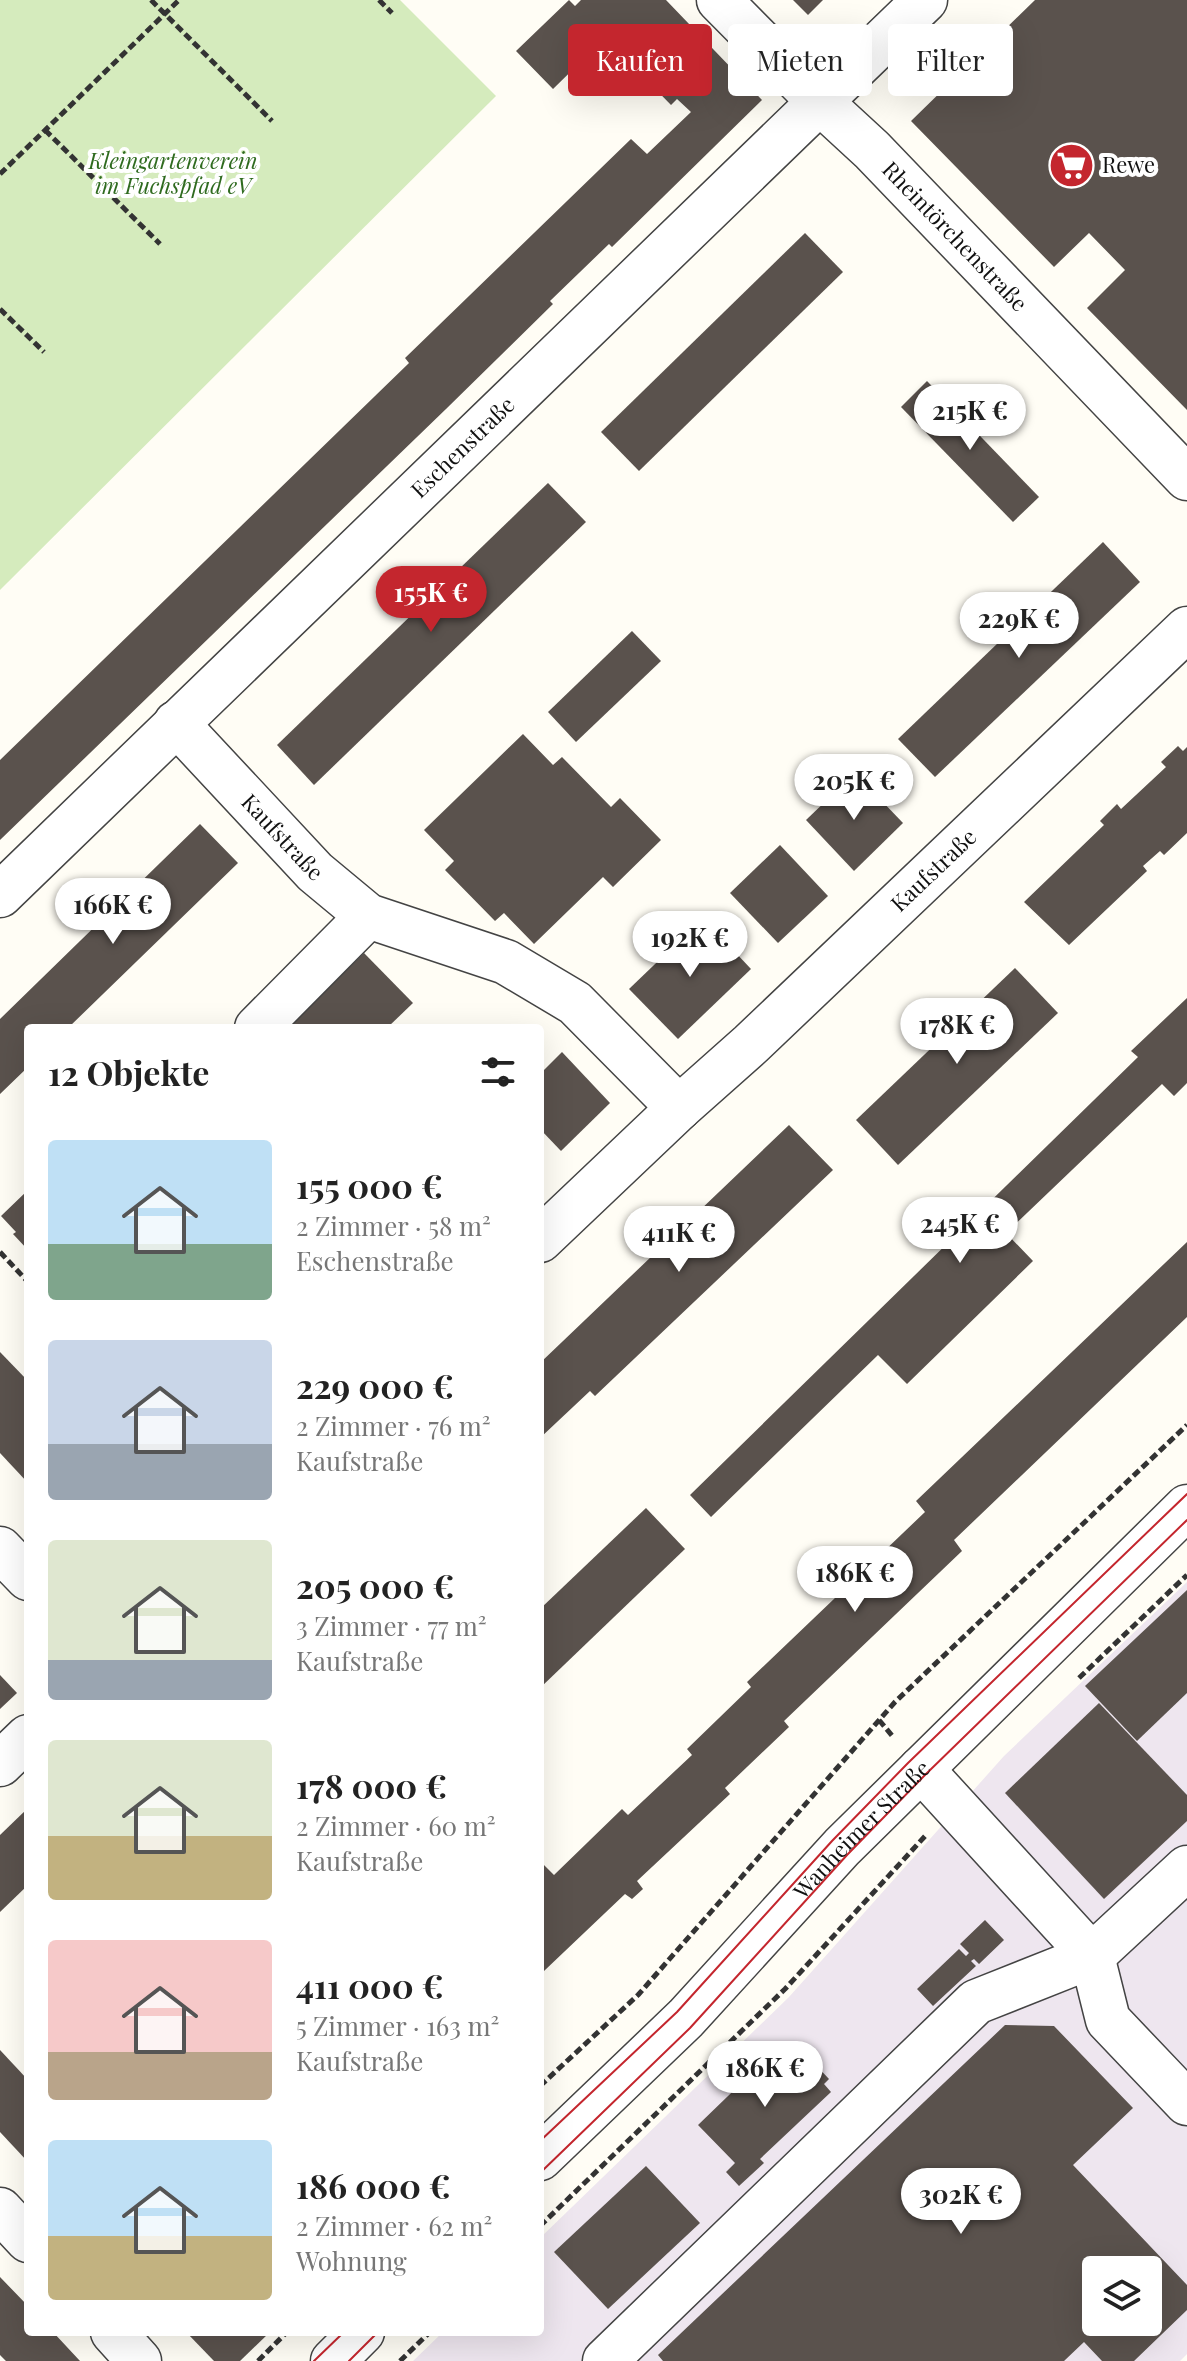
<!DOCTYPE html>
<html lang="de">
<head>
<meta charset="utf-8">
<style>
	:root { --surface:#fff; --page:#f6f6f6; --text:#222; --muted:#767676; --accent:#c4262e }
	body { margin:0; font-family:"Playfair Display",serif; background:var(--page); color:var(--text); height:100vh; display:flex; flex-direction:column; font-size:30px; white-space:nowrap }
	* { box-sizing:border-box; margin:0 }
	p { font-size:26px; color:var(--muted) }
	.icon { flex:none; width:44px; height:44px; fill:none; stroke:currentColor; stroke-width:2; stroke-linecap:round; stroke-linejoin:round }
	.map { position:relative; flex:1; overflow:hidden }
	.details { position:absolute; left:24px; top:1024px; width:520px; height:1312px; display:flex; flex-direction:column; background:var(--surface); border-radius:8px; box-shadow:0 8px 32px #0002 }
	.details>* { flex:none }
	.top-card { position:absolute; left:568px; top:24px; width:498px; height:72px; display:flex; gap:16px }
	.tools { position:absolute; left:1082px; top:2256px; display:grid; gap:16px }
	.tools a { display:grid; place-items:center; width:80px; height:80px; border-radius:8px; background:var(--surface); box-shadow:0 8px 32px #0002; font-size:40px }
	.price { position:absolute; translate:-50% -68px; padding:0 18px; border-radius:28px; background:#fff; color:#222; font-size:26px; line-height:52px; filter:drop-shadow(0 2px 4px #0008) }
	.price::after { content:''; position:absolute; left:50%; top:48px; width:24px; height:18px; margin-left:-12px; background:inherit; clip-path:polygon(0 0,100% 0,50% 100%) }
	.price.selected { background:var(--accent); color:#fff }
	ul { padding:0; list-style:none }
	li { display:flex; align-items:center; gap:24px; height:200px; padding:0 24px }
	li span { display:grid; place-items:center; flex:none; width:224px; height:160px; border-radius:8px; color:#555 }
	li>.icon { margin-inline-start:auto }
	span .icon { width:96px; height:96px; fill:#fffc; stroke-width:1 }
	li b { font-size:34px }
	h2 { display:flex; justify-content:space-between; align-items:center; height:96px; padding:0 24px; font-size:34px }
	.chip { padding:0 28px; border-radius:8px; background:var(--surface); box-shadow:0 8px 32px #0002; font-size:28px; line-height:72px }
	.chip.selected { background:var(--accent); color:#fff }
	.map>svg:first-child { display:block }
</style>
</head>
<body>
<div class="map">
<svg width="1187" height="2361" viewBox="0 0 1187 2361">
	<rect width="100%" height="100%" fill="#fffdf5"/>
	<path fill="#eee6ef" fill-rule="evenodd" d="M1187 1582V2354L1180 2361H413L443 2332H540V2238L789 1997 1004 1756ZM1096 2270H1148V2322H1096Z"/>
	<polygon fill="#d5ebbd" points="0,0 400,0 496,96 0,590"/>
	<g fill="#5a524d" fill-rule="evenodd">
		<polygon points="569,0 575,6 581,0 666,0 762,100 612,247 609,244 550,301 553,304 446,409 0,840 0,760 409,363 405,358 631,139 647,154 691,112 677,99 671,105 629,62 635,55 604,24 599,29 606,37 553,89 516,51"/>
		<polygon points="793,0 823,0 808,15"/>
		<polygon points="1035,0 1187,0 1187,410 1087,308 1125,270 1089,233 1054,267 911,121"/>
		<polygon points="805,233 843,272 639,471 601,432"/>
		<polygon points="927,381 1039,497 1013,522 901,407"/>
		<polygon points="548,483 586,522 314,785 277,745"/>
		<polygon points="1103,542 1140,582 935,777 898,739"/>
		<polygon points="632,631 661,661 576,742 548,712"/>
		<polygon points="523,734 553,765 562,757 611,807 620,798 661,840 613,887 603,877 534,944 504,913 495,921 445,870 454,861 424,830"/>
		<polygon points="1178,746 1183,751 1187,747 1187,833 1164,855 1160,851 1143,866 1147,871 1069,945 1024,902 1104,825 1100,821 1117,804 1121,809 1166,767 1161,762"/>
		<polygon points="855,773 903,823 854,871 806,820"/>
		<polygon points="200,824 238,863 68,1028 28,1028 28,1067 0,1094 0,1019"/>
		<polygon points="780,845 828,896 778,943 730,893"/>
		<polygon points="703,918 751,969 678,1039 629,989"/>
		<polygon points="364,953 413,1003 387,1028 295,1028 290,1024"/>
		<polygon points="1015,968 1058,1013 898,1165 856,1120"/>
		<polygon points="1187,998 1187,1083 1174,1096 1162,1084 1006,1233 1033,1261 907,1384 878,1355 711,1517 690,1495 1138,1057 1131,1051"/>
		<polygon points="562,1052 610,1103 561,1151 540,1129 540,1074"/>
		<polygon points="789,1125 833,1170 595,1396 590,1391 540,1438 540,1363"/>
		<polygon points="28,1190 28,1250 13,1234 16,1232 1,1216"/>
		<polygon points="1187,1242 1187,1317 954,1540 962,1551 784,1721 789,1727 725,1788 730,1794 637,1881 643,1889 632,1899 625,1894 544,1971 540,1967 540,1861 554,1875 622,1809 628,1815 692,1755 687,1749 751,1687 747,1682 925,1512 916,1501"/>
		<polygon points="0,1352 28,1381 28,1483 0,1453"/>
		<polygon points="646,1508 685,1549 540,1688 540,1609"/>
		<polygon points="1187,1590 1187,1693 1137,1741 1085,1686"/>
		<polygon points="0,1675 17,1693 0,1709"/>
		<polygon points="1099,1703 1187,1795 1187,1821 1104,1899 1005,1793"/>
		<polygon points="28,1808 28,1885 0,1912 0,1835"/>
		<polygon points="985,1920 1004,1940 979,1964 974,1959 971,1961 976,1966 933,2006 917,1989 959,1949 966,1956 969,1953 960,1944"/>
		<path d="M1005 2025 1054 2026 1133 2108 1073 2165 1187 2285V2310L1134 2361H1102L1084 2342 1064 2361H663L658 2355ZM1096 2270H1148V2322H1096Z"/>
		<polygon points="785,2041 804,2060 814,2054 817,2057 812,2061 829,2079 824,2084 831,2092 760,2159 764,2163 739,2186 726,2172 735,2163 698,2125"/>
		<polygon points="0,2050 28,2080 28,2162 0,2132"/>
		<polygon points="646,2166 700,2223 608,2309 554,2252"/>
		<polygon points="0,2277 28,2306 28,2332 53,2332 80,2361 6,2361 0,2355"/>
		<polygon points="186,2332 267,2332 268,2334 240,2361 214,2361"/>
	</g>
	<g fill="none" stroke-linecap="round" stroke-linejoin="round">
		<defs>
			<g id="minor">
				<path id="s1" d="M719 0 821 103 872 150 1187 478"/>
				<path id="s2" d="M176 723 315 872 368 916 506 962 575 1003 679 1108"/>
				<path id="s3" d="M0 895 925 0"/>
				<polyline points="257,1028 368,916"/>
				<path id="s4" d="M540 1240 679 1108 751 1044 1187 629"/>
				<polyline points="0,1549 28,1578"/>
				<polyline points="0,1764 28,1737"/>
				<polyline points="921,1769 1092,1956 1187,1868"/>
				<path id="s5" d="M540 2158 686 2018 842 1847 1187 1507"/>
				<polyline points="0,2210 28,2240"/>
				<polyline points="113,2332 139,2361"/>
				<polyline points="333,2361 362,2332"/>
				<polyline points="605,2361 976,2002 1092,1956 1108,2020 1187,2103"/>
			</g>
		</defs>
		<use href="#minor" stroke="#444" stroke-width="47"/>
		<g stroke="#333" stroke-width="5" stroke-dasharray="8 4" stroke-linecap="butt">
			<polyline points="151,0 272,121"/>
			<polyline points="379,0 392,13"/>
			<polyline points="45,130 160,244"/>
			<polyline points="0,174 179,0"/>
			<polyline points="0,309 44,352"/>
			<polyline points="0,1252 28,1282"/>
			<polyline points="1079,1678 1187,1575"/>
			<polyline points="879,1720 894,1738"/>
			<polyline points="540,2086 638,1995 895,1702 1187,1425"/>
			<polyline points="540,2226 785,1989 927,1834"/>
			<polyline points="258,2361 287,2332"/>
			<polyline points="400,2361 430,2332"/>
		</g>
		<use href="#minor" stroke="#fff" stroke-width="44"/>
		<g stroke="#c4262e" stroke-width="2">
			<polyline points="540,2141 677,2012 832,1841 908,1763 1187,1494"/>
			<polyline points="540,2173 690,2028 847,1855 926,1774 1187,1520"/>
			<polyline points="314,2361 344,2332"/>
			<polyline points="349,2361 378,2332"/>
		</g>
	</g>
	<defs>
		<symbol id="supermarket-disc" viewBox="-11 -11 22 22"><circle r="9.5" fill="#c4262e" stroke="#fff"/><path d="M-6-5.5h2.5l.6 2H6L4.5 2H-2.5L-4.4-4H-6ZM-1.5 3.2a1.3 1.3 0 1 0 .1 0ZM3 3.2a1.3 1.3 0 1 0 .1 0Z" fill="#fff"/></symbol>
	</defs>
	<g fill-rule="evenodd">
		<use href="#supermarket-disc" x="1046" y="140" width="51" height="51"/>
	</g>
	<g text-anchor="middle" stroke-width="8" stroke-linejoin="round" paint-order="stroke">
		<g font-size="22" font-style="italic" fill="#2f6b1f" stroke="#fff">
			<text x="173" y="169">Kleingartenverein<tspan x="173" dy="25">im Fuchspfad eV</tspan></text>
		</g>
		<g font-size="22" fill="#111" stroke="#fff" text-anchor="start">
			<text x="1102" y="173">Rewe</text>
		</g>
		<g font-size="22" fill="#111" stroke="#fff">
			<text dy="8" stroke="none"><textPath href="#s1" startOffset="334">Rheintörchenstraße</textPath></text>
			<text dy="8" stroke="none"><textPath href="#s3" startOffset="644">Eschenstraße</textPath></text>
			<text dy="8" stroke="none"><textPath href="#s2" startOffset="156">Kaufstraße</textPath></text>
			<text dy="8" stroke="none"><textPath href="#s4" startOffset="540">Kaufstraße</textPath></text>
			<text dy="8" stroke="none"><textPath href="#s5" startOffset="460">Wanheimer Straße</textPath></text>
		</g>
	</g>
</svg>
<div class="tools">
<a><svg class="icon" aria-label="layers" viewBox="0 0 24 24"><path d="M12 4l9 5-9 5-9-5zM3 14l9 5 9-5"/></svg></a>
</div>
<b class="price" style="left:970px;top:452px">215K €</b>
<b class="price selected" style="left:431px;top:634px">155K €</b>
<b class="price" style="left:1019px;top:660px">229K €</b>
<b class="price" style="left:854px;top:822px">205K €</b>
<b class="price" style="left:113px;top:946px">166K €</b>
<b class="price" style="left:690px;top:979px">192K €</b>
<b class="price" style="left:957px;top:1066px">178K €</b>
<b class="price" style="left:960px;top:1265px">245K €</b>
<b class="price" style="left:679px;top:1274px">411K €</b>
<b class="price" style="left:855px;top:1614px">186K €</b>
<b class="price" style="left:765px;top:2109px">186K €</b>
<b class="price" style="left:961px;top:2236px">302K €</b>
<div class="top-card">
<a class="chip selected">Kaufen</a>
<a class="chip">Mieten</a>
<a class="chip">Filter</a>
</div>
<section class="details">
<h2>12 Objekte<svg class="icon" aria-label="filters" viewBox="0 0 24 24"><path d="M4 7h16M4 17h16"/><circle cx="9" cy="7" r="2"/><circle cx="15" cy="17" r="2"/></svg></h2>
<ul>
<li><span style="background:linear-gradient(#bfe0f5 65%,#7fa58c 0)"><svg class="icon" aria-label="home" viewBox="0 0 24 24"><path d="M3 11l9-7 9 7M6 9v11h12V9"/></svg></span><div><b>155 000 €</b><p>2 Zimmer · 58 m²</p><p>Eschenstraße</p></div></li>
<li><span style="background:linear-gradient(#c9d6e8 65%,#9aa5b1 0)"><svg class="icon" aria-label="home" viewBox="0 0 24 24"><path d="M3 11l9-7 9 7M6 9v11h12V9"/></svg></span><div><b>229 000 €</b><p>2 Zimmer · 76 m²</p><p>Kaufstraße</p></div></li>
<li><span style="background:linear-gradient(#dfe7d0 75%,#9aa5b1 0)"><svg class="icon" aria-label="home" viewBox="0 0 24 24"><path d="M3 11l9-7 9 7M6 9v11h12V9"/></svg></span><div><b>205 000 €</b><p>3 Zimmer · 77 m²</p><p>Kaufstraße</p></div></li>
<li><span style="background:linear-gradient(#dfe7d0 60%,#c2b280 0)"><svg class="icon" aria-label="home" viewBox="0 0 24 24"><path d="M3 11l9-7 9 7M6 9v11h12V9"/></svg></span><div><b>178 000 €</b><p>2 Zimmer · 60 m²</p><p>Kaufstraße</p></div></li>
<li><span style="background:linear-gradient(#f6c9c9 70%,#b9a48a 0)"><svg class="icon" aria-label="home" viewBox="0 0 24 24"><path d="M3 11l9-7 9 7M6 9v11h12V9"/></svg></span><div><b>411 000 €</b><p>5 Zimmer · 163 m²</p><p>Kaufstraße</p></div></li>
<li><span style="background:linear-gradient(#bfe0f5 60%,#c2b280 0)"><svg class="icon" aria-label="home" viewBox="0 0 24 24"><path d="M3 11l9-7 9 7M6 9v11h12V9"/></svg></span><div><b>186 000 €</b><p>2 Zimmer · 62 m²</p><p>Wohnung</p></div></li>
</ul>
</section>
</div>
</body>
</html>
